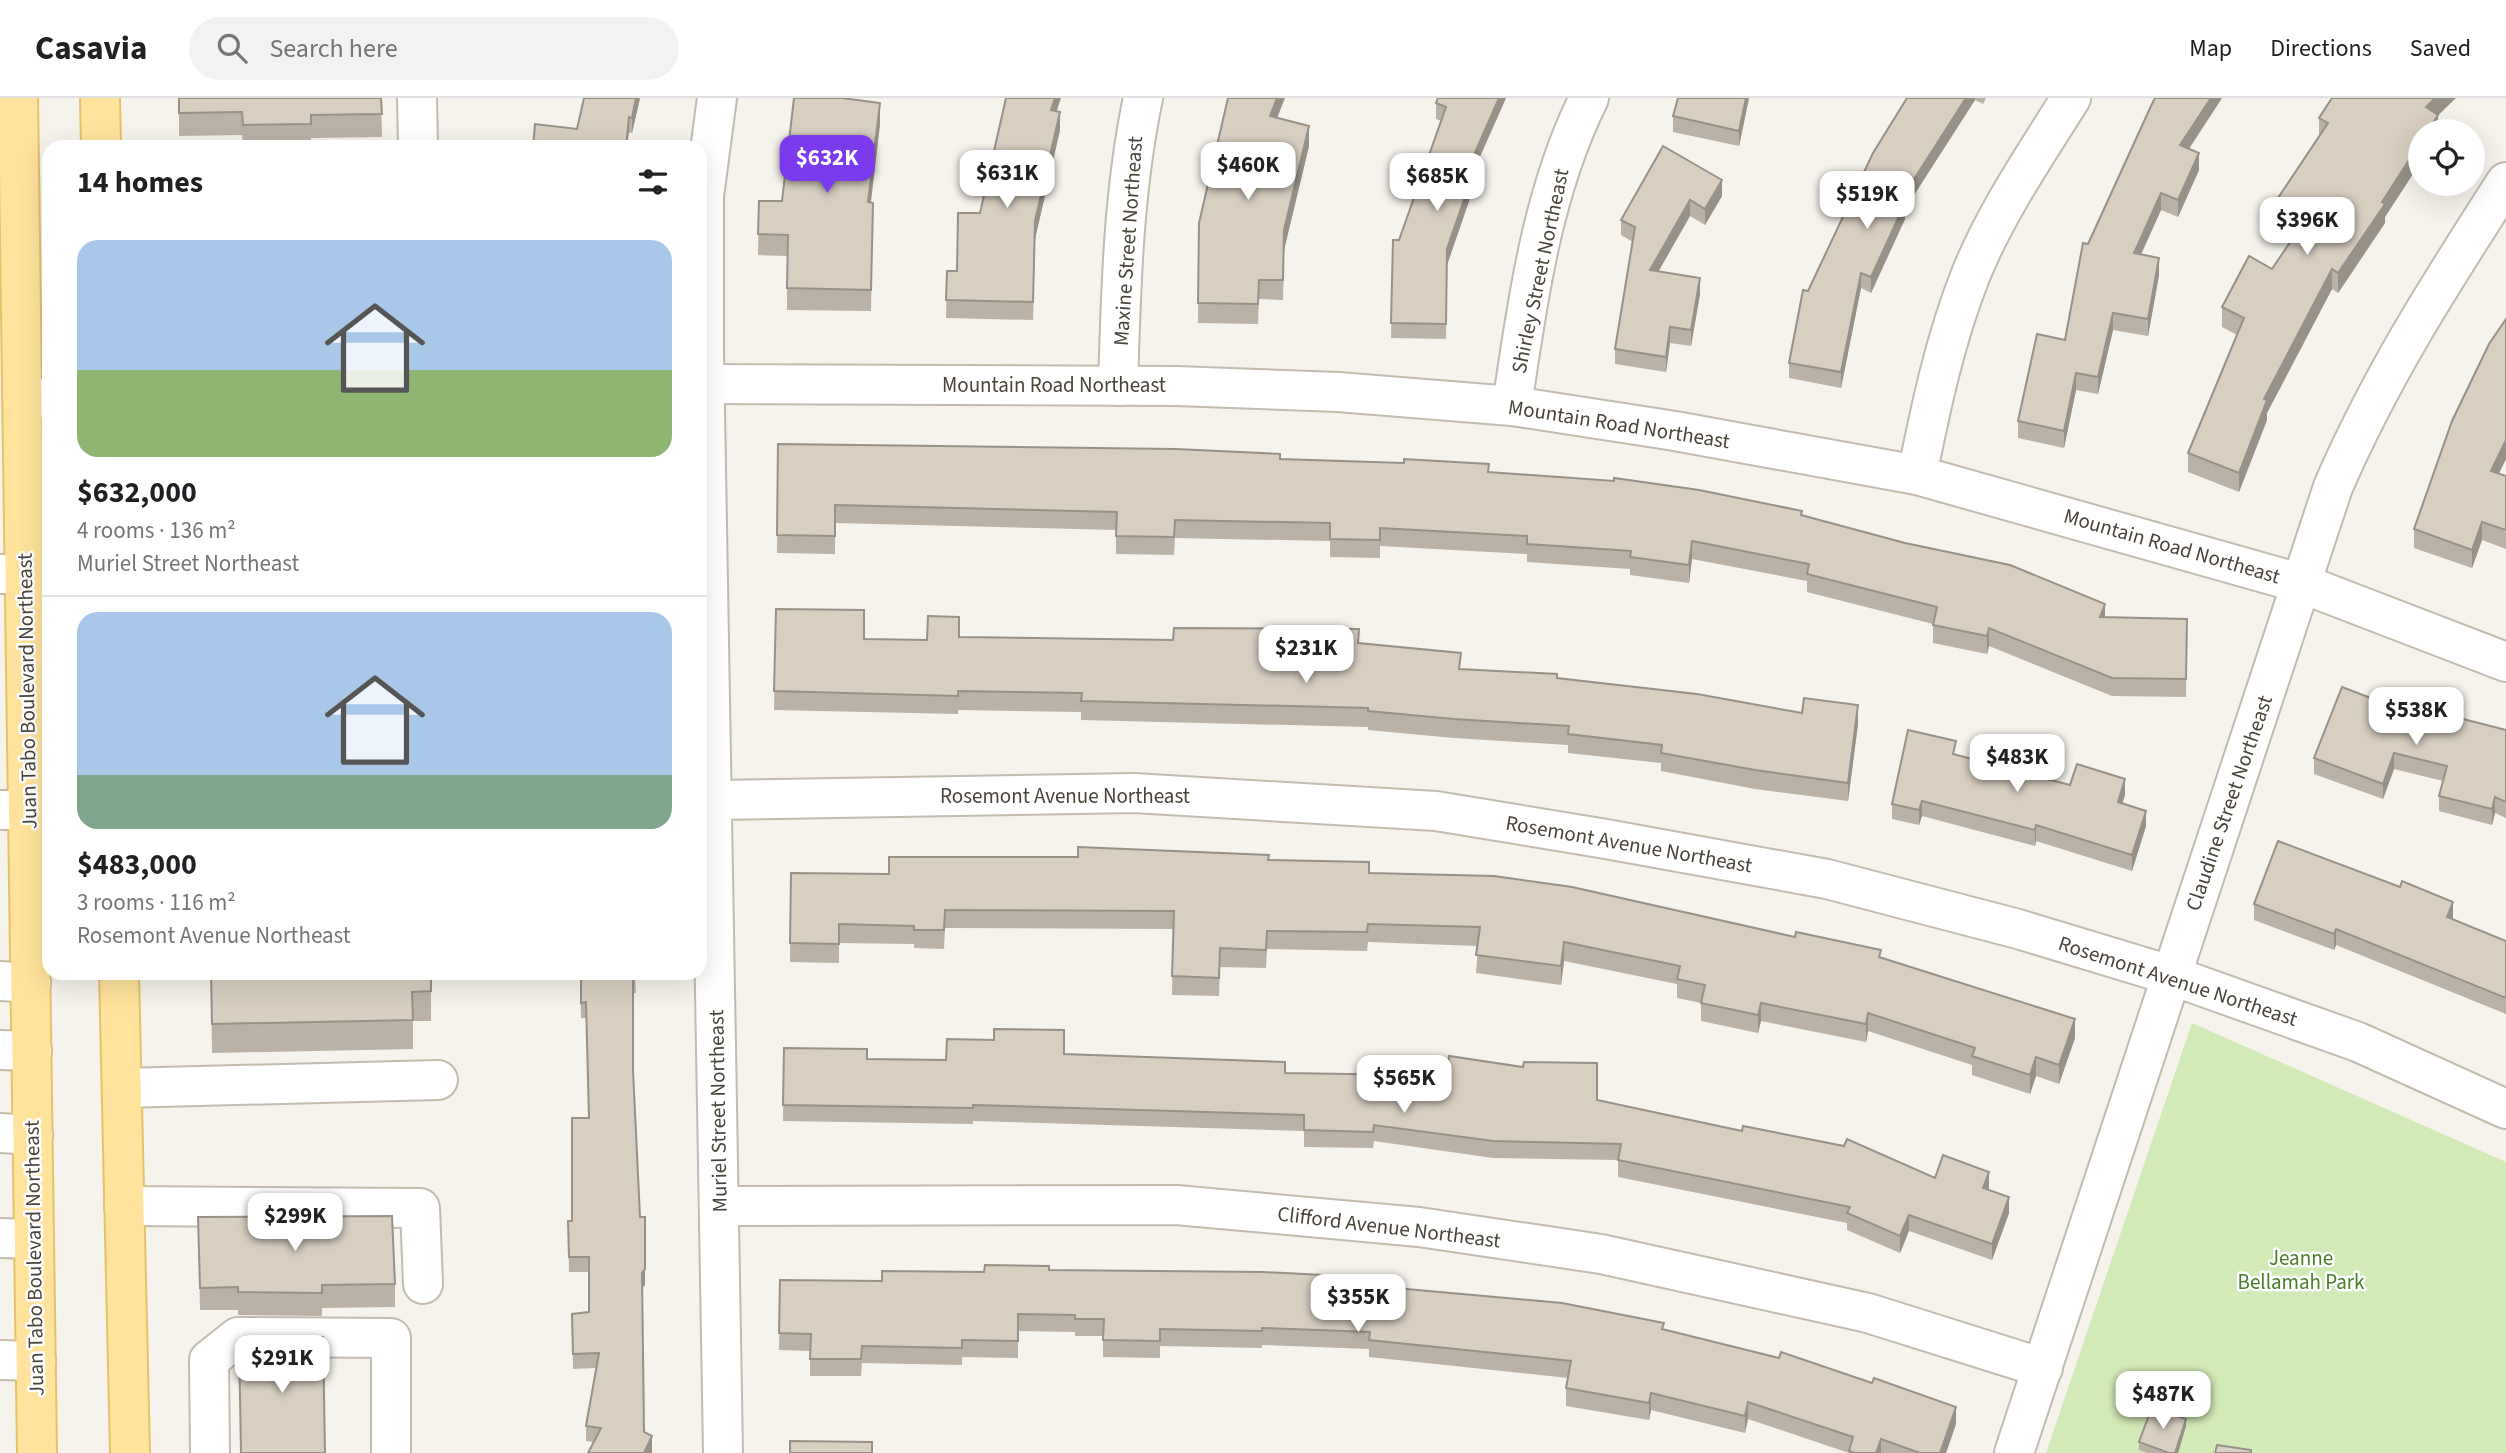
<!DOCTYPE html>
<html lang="en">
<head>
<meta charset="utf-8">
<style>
	:root { --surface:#fff; --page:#f2f2f2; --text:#202124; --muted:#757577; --line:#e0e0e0; --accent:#7c3aed }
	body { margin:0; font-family:"Source Sans 3",sans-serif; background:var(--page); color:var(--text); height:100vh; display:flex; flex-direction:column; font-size:26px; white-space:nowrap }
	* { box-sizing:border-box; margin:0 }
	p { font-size:23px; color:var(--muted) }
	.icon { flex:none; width:38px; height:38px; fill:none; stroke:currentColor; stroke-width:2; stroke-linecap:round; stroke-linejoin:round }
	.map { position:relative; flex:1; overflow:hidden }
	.details { position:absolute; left:42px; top:42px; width:665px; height:840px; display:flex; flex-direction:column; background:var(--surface); border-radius:21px; box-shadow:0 7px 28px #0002 }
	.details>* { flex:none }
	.tools { position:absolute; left:2408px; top:21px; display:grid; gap:14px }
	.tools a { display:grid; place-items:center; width:77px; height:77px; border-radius:50%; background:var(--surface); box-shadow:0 7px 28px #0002; font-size:35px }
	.price { position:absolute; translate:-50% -60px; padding:0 16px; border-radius:14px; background:#fff; color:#222; font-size:23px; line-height:46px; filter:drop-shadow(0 2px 4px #0008) }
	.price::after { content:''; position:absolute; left:50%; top:42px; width:21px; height:16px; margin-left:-10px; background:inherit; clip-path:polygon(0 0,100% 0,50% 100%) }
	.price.active { background:var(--accent); color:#fff }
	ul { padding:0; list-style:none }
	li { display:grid; align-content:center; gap:14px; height:371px; padding:0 35px }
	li+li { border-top:2px solid var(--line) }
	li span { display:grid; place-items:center; height:217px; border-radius:21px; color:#555 }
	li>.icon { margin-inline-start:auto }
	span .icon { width:126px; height:126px; fill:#fffc; stroke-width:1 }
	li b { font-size:30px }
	h2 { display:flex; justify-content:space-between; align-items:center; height:84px; padding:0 35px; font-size:30px }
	header { display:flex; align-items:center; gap:42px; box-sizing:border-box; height:98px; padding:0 35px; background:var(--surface); border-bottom:2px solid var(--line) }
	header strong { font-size:33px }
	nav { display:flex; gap:38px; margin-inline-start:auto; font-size:24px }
	.search { width:490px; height:63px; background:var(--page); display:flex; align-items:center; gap:18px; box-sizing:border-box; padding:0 24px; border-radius:38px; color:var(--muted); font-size:26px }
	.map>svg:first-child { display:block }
</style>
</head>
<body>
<header>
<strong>Casavia</strong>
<div class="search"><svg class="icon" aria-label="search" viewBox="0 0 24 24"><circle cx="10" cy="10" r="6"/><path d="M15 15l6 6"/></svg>Search here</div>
<nav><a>Map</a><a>Directions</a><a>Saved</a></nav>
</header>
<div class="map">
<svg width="2506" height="1355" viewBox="0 0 2506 1355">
	<rect width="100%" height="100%" fill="#f6f3ec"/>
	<polygon fill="#d2eab5" points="2192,925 2506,1064 2506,1355 2046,1355"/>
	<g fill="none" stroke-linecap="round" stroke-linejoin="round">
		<defs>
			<g id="minor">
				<polyline points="417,0 418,49"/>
				<polyline points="717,0 704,98 704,254 723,1355"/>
				<polyline points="700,286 1176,288 1338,294 1512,308 1675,333 1917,377 2303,486 2506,564"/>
				<path d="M1118 288C1121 191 1123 95 1143 0"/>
				<polyline points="23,301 49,300"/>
				<path d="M1512 308C1527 205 1542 94 1589 0"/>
				<path d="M1917 377C1931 309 1945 241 1971 176 1996 114 2036 56 2071 0"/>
				<polyline points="0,476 49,477"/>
				<polyline points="713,702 1134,695 1436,713 1606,741 1827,781 2018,831 2170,877 2358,944 2506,1011"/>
				<polyline points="0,712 29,712"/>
				<polyline points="0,883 31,885"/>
				<polyline points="0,952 32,953"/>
				<polyline points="122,990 438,982"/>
				<polyline points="0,1035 33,1037"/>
				<polyline points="124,1108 420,1110 423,1186"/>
				<polyline points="720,1108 1176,1107 1419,1129 1601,1156 1868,1215 2043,1270"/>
				<polyline points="0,1140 34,1141"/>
				<polyline points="0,1262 36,1263"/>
				<polyline points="210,1355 209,1262 238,1239 391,1240 391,1355"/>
				<path d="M2014 1355 2333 389C2381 278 2441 185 2506 84"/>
			</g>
			<g id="major">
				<polyline points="18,0 37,1355"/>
				<polyline points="100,0 101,49"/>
				<polyline points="119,875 130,1355"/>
			</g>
		</defs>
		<use href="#minor" stroke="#c2bbae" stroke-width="42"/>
		<use href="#major" stroke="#e6c16a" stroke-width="42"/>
		<use href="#minor" stroke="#fff" stroke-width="38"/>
		<use href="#major" stroke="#ffe39c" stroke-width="38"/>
	</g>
	<g fill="#bab2a6">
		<polygon points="179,0 381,0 382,39 311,40 311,48 243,49 242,37 179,38"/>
		<polygon points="640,0 632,35 577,31"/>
		<polygon points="1506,0 1478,63 1478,77 1447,167 1446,241 1391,240 1393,142 1399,142 1441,23 1436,21 1436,5"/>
		<polygon points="1678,0 1749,0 1739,48 1673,34 1673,18"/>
		<polygon points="1907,0 1986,0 1983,6 1975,2 1905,111 1905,121 1871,195 1861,190 1841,290 1789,280 1789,265 1808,193"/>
		<polygon points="2155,0 2222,0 2189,51 2199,72 2178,119 2161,112 2141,156 2159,177 2148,238 2113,232 2098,296 2076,292 2064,350 2018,340 2018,323 2065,242 2088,146"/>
		<polygon points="846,1 880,26 871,104 873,105 871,213 787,212 787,158 758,157 759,103 782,103"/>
		<polygon points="1057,13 1060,32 1035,141 1033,222 946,220 947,173 957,173 980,115"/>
		<polygon points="2438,17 2438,33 2420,33 2420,65 2385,119 2385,125 2338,195 2332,191 2267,315 2267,322 2239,394 2188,374 2188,355 2237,237 2222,229 2222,209 2272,171 2298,132 2278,120 2278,100 2319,38 2319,20"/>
		<polygon points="1277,20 1309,48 1284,152 1283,202 1259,201 1258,226 1198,225 1199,125"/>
		<polygon points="1663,48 1722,98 1705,127 1690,118 1658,174 1700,196 1691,248 1670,245 1666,274 1615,266 1615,251 1633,144 1621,137 1621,122"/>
		<polygon points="2506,221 2506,361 2499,375 2506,378 2506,451 2482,442 2472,470 2414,450 2414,431"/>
		<polygon points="778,346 1280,361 1489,374 1802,417 2105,520 2187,521 2186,599 2112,598 1989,548 1987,556 1933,545 1933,526 1807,494 1807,483 1692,461 1689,485 1630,477 1630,471 1527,464 1527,456 1380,448 1380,460 1330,459 1330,443 1175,440 1174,457 1116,456 1116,432 835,425 835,456 777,455"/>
		<polygon points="776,511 864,541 927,542 959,539 1359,545 1461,571 1557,580 1858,626 1848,703 1755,691 1661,673 1661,665 1568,655 1568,647 1454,640 1368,632 1368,629 1081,622 1081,614 958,612 958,616 774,612"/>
		<polygon points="2433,624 2506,632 2506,720 2495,715 2492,727 2439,713 2439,698 2443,683 2394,671 2383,701 2314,676 2314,660"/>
		<polygon points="1956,657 2070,687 2125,697 2122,705 2146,728 2132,773 2036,743 2035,748 1922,718 1919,727 1892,721 1892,706"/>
		<polygon points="1268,762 1369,775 1881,860 2075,940 2059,986 2036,978 2030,996 1972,977 1972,967 1868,933 1866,944 1761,923 1758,935 1701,923 1701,905 1677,900 1677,886 1564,863 1561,887 1476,875 1478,848 1368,844 1367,853 1267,851 1266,870 1220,869 1219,898 1172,897 1173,831 945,830 944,851 914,850 914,846 839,845 839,865 790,864 791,775 889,776"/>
		<polygon points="2254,806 2453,820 2453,821 2506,843 2506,916 2336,847 2334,852 2254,822"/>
		<polygon points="211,875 431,875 431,923 413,923 413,951 212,955"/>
		<polygon points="580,875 635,875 636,895 633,895 633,972 640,1119 645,1187 642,1190 644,1334 652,1354 652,1355 588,1355 593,1344 586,1343 586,1328 596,1270 573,1271 572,1216 589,1214 589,1174 569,1174 568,1123 572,1123 589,1020 586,920 581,920"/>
		<polygon points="994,942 1064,956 1597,1002 1935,1080 1989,1090 1988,1092 2009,1115 1992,1162 1909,1133 1900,1155 1847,1132 1847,1125 1618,1079 1618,1062 1493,1060 1374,1043 1373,1050 1304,1049 1304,1033 973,1023 973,1026 783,1023 784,950 867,961 946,962"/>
		<polygon points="198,1119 395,1186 395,1209 322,1210 322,1218 238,1217 238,1212 200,1212"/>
		<polygon points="1049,1172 1362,1187 1664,1232 1956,1326 1946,1355 1849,1355 1748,1321 1745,1335 1651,1312 1649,1322 1566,1308 1566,1290 1568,1280 1369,1259 1369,1251 1262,1247 1262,1250 1160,1248 1160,1260 1103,1259 1103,1238 1075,1238 1075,1234 1018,1233 1018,1260 962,1259 962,1267 862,1265 861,1278 810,1278 810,1253 779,1252 780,1182 882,1183 984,1174"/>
		<polygon points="2186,1328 2178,1355 2147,1355 2139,1352 2139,1344"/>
	</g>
	<g fill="#979187">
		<polygon points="636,0 640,0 632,35 632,20"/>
		<polygon points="1055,0 1061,0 1051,30 1051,12"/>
		<polygon points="1277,0 1285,0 1270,38 1270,18"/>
		<polygon points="1499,0 1506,0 1478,63 1478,77 1447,167 1446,241 1447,151 1473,59"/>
		<polygon points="1746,0 1749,0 1739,48 1739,33"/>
		<polygon points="1966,0 1975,0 1975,2 1905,111 1905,121 1871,195 1871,179 1900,103"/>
		<polygon points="2211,0 2222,0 2180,64 2180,47"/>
		<polygon points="2435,0 2456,0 2426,29 2426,9"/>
		<polygon points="880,5 880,26 868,126 868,104"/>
		<polygon points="1060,14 1060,32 1035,141 1033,222 1035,123"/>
		<polygon points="2438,17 2438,33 2428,33"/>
		<polygon points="629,19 629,34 627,49 626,49"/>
		<polygon points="1309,28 1309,48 1284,152 1283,202 1284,132"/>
		<polygon points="2420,45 2420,65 2385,119 2385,125 2338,195 2338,175"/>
		<polygon points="2199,55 2199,72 2178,119 2178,102"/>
		<polygon points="1722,82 1722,98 1705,127 1705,111"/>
		<polygon points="2161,95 2161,112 2134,172 2134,155"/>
		<polygon points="1690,102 1690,118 1650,188 1650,172"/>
		<polygon points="2159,160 2159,177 2148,238 2148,221"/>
		<polygon points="2332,171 2332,191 2267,315 2267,322 2239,394 2239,375 2264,301"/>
		<polygon points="1861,175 1861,190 1841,290 1841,274"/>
		<polygon points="1700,180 1700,196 1691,248 1691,232"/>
		<polygon points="2113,215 2113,232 2098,296 2098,279"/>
		<polygon points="1670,229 1670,245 1666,274 1666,259"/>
		<polygon points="2076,275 2076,292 2064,350 2064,333"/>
		<polygon points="2506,342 2506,361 2491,391 2491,373"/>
		<polygon points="2482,424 2482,442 2472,470 2472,452"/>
		<polygon points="1692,443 1692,461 1689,485 1689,467"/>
		<polygon points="2105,506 2105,524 2100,519"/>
		<polygon points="1989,530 1989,548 1987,556 1987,538"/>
		<polygon points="1858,607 1858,626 1848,703 1848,685"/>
		<polygon points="2394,655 2394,671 2383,701 2383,686"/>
		<polygon points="2125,681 2125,697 2118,720 2118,704"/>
		<polygon points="2495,699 2495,715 2492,727 2492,711"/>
		<polygon points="1922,703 1922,718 1919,727 1919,712"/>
		<polygon points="2146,713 2146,728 2132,773 2132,757"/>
		<polygon points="2036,727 2036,743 2035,748 2035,732"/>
		<polygon points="2453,804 2453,820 2447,835 2447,819"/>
		<polygon points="2336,831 2336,847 2334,852 2334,836"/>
		<polygon points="1564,844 1564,863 1561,887 1561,868"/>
		<polygon points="1761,905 1761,923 1758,935 1758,917"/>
		<polygon points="1868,915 1868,933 1866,944 1866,926"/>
		<polygon points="2075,921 2075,940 2059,986 2059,967"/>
		<polygon points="2036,959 2036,978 2030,996 2030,977"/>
		<polygon points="1989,1074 1989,1090 1983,1107 1983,1090"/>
		<polygon points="2009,1099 2009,1115 1992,1162 1992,1146"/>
		<polygon points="1909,1117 1909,1133 1900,1155 1900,1138"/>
		<polygon points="645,1171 645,1187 642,1190 642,1175"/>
		<polygon points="1651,1295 1651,1312 1649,1322 1649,1305"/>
		<polygon points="1748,1304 1748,1321 1745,1335 1745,1318"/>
		<polygon points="1956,1309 1956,1326 1946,1355 1940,1355"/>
		<polygon points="2186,1321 2186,1328 2178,1355 2175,1355"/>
		<polygon points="652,1338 652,1355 644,1355"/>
		<polygon points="1881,1341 1881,1355 1876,1355"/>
	</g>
	<g fill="#d8cfc1" stroke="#979187" stroke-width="2">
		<polygon points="179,0 381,0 382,16 311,17 311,26 243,27 242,14 179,15"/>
		<polygon points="584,0 636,0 632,20 629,19 626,49 533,49 535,26 577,31"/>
		<polygon points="794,0 842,0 880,5 868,104 873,105 871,192 787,190 788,137 758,136 759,103 782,103"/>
		<polygon points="1006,0 1055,0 1051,12 1060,14 1035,123 1033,204 946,202 947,173 957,173 958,115 980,115"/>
		<polygon points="1228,0 1277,0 1270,18 1309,28 1284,132 1283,182 1259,182 1258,206 1198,205 1199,125"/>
		<polygon points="1438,0 1499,0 1473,59 1478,61 1447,151 1446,226 1391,225 1393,142 1399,142 1446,9 1436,5"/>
		<polygon points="1678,0 1746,0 1739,33 1673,18"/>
		<polygon points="1907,0 1966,0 1900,103 1905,105 1871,179 1861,175 1841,274 1789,265 1803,192 1808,193 1873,55"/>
		<polygon points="2155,0 2211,0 2180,47 2199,55 2178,102 2161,95 2134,155 2159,160 2148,221 2113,215 2098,279 2076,275 2064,333 2018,323 2037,236 2065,242 2083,145 2088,146 2151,8"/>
		<polygon points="2332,0 2435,0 2426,9 2438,17 2428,33 2420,33 2420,45 2382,104 2385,106 2338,175 2332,171 2264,301 2267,302 2239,375 2188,355 2244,220 2222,209 2249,158 2272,171 2307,119 2278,100 2328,25 2319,20"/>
		<polygon points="1663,48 1722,82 1705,111 1690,102 1650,172 1700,180 1691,232 1670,229 1666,259 1615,251 1635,129 1621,122"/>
		<polygon points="2506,221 2506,342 2491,373 2506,378 2506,432 2482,424 2472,452 2414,431 2452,323 2489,246"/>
		<polygon points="778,346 1176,351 1280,356 1280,361 1404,365 1404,361 1489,366 1488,374 1614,383 1614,380 1699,392 1802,413 1801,417 1905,445 2010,467 2105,506 2100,519 2187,521 2186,581 2112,580 1989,530 1987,538 1933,527 1937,509 1807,476 1809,466 1692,443 1689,467 1630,459 1631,453 1527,446 1527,438 1380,430 1380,442 1330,441 1330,425 1175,422 1174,439 1116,438 1117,414 835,407 835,438 777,437"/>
		<polygon points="776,511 864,512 864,541 927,542 928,518 959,519 959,539 1173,542 1174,530 1359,531 1358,545 1461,555 1459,571 1557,576 1557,580 1697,596 1802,615 1804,600 1858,607 1848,685 1755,672 1661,655 1662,647 1568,636 1569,628 1454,621 1368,613 1368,610 1081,603 1082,595 958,593 958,598 774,593"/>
		<polygon points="2342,589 2433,624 2436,614 2506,632 2506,704 2495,699 2492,711 2439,698 2447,668 2394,655 2383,686 2314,660"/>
		<polygon points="1908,632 1956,643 1953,656 2070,687 2077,666 2125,681 2118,704 2146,713 2132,757 2036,727 2035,732 1922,703 1919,712 1892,706"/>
		<polygon points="2278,743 2400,789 2402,783 2453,804 2447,819 2506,843 2506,900 2336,831 2334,836 2254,806"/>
		<polygon points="1078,749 1269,757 1268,762 1369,764 1369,775 1494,778 1572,789 1795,839 1796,834 1881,852 1879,859 2075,921 2059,967 2036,959 2030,977 1972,958 1975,950 1868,915 1866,926 1761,905 1758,917 1701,905 1705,887 1677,881 1680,868 1564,844 1561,868 1476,857 1480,829 1368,826 1367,834 1267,833 1266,852 1220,850 1219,880 1172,878 1174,813 945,812 944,832 914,832 914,828 839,826 839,846 790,845 791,775 889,776 889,759 1078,759"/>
		<polygon points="211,875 431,875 431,893 412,894 413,922 212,926"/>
		<polygon points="581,875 635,875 636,879 633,879 633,972 640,1119 645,1119 645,1171 642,1175 644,1334 652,1338 644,1355 588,1355 601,1330 586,1328 599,1255 573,1256 572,1216 589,1214 589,1159 569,1159 568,1123 572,1123 572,1020 589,1020 586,904 581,905"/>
		<polygon points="994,931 1064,932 1064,956 1285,964 1285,975 1411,977 1446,982 1449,958 1523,969 1524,964 1597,965 1597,1002 1742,1033 1743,1028 1844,1048 1847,1041 1935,1080 1943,1057 1989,1074 1983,1090 2009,1099 1992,1146 1909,1117 1900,1138 1847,1115 1850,1109 1618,1062 1621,1046 1493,1043 1374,1027 1373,1034 1304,1032 1304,1017 973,1007 973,1010 783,1007 784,950 867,951 867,961 946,962 947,941 994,942"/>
		<polygon points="392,1118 395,1186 322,1187 322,1195 238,1194 238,1189 200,1190 198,1119"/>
		<polygon points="985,1167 1049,1168 1049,1172 1263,1174 1362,1179 1362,1187 1562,1205 1664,1225 1662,1231 1779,1260 1781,1254 1872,1285 1874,1280 1956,1309 1940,1355 1920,1355 1881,1341 1876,1355 1855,1355 1849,1353 1853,1339 1748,1304 1745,1318 1651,1295 1649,1305 1566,1290 1571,1263 1369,1242 1370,1234 1262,1230 1262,1233 1160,1231 1160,1243 1103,1242 1104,1221 1075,1221 1075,1217 1018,1216 1018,1243 962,1242 962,1250 862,1248 861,1261 810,1261 811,1236 779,1235 780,1182 882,1183 882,1173 984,1174"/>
		<polygon points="246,1238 323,1239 325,1355 241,1355 239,1243"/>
		<polygon points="2152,1309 2186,1321 2175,1355 2169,1355 2139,1344"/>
		<polygon points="790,1343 872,1344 872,1355 790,1355"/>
		<polygon points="2217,1347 2251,1352 2251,1355 2215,1355"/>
	</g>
	<g text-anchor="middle" stroke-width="5" stroke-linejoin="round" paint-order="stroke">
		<g font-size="21" fill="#4b4439" stroke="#fff">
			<text transform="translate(1128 143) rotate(-86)" y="7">Maxine Street Northeast</text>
			<text transform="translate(1540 173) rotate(-78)" y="7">Shirley Street Northeast</text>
			<text x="1054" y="294">Mountain Road Northeast</text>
			<text transform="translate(1619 326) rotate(9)" y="7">Mountain Road Northeast</text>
			<text transform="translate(2172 448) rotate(16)" y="7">Mountain Road Northeast</text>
			<text transform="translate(27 593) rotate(-91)" y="7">Juan Tabo Boulevard Northeast</text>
			<text x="1065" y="705">Rosemont Avenue Northeast</text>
			<text transform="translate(2229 705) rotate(-71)" y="7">Claudine Street Northeast</text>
			<text transform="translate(1629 746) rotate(10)" y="7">Rosemont Avenue Northeast</text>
			<text transform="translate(2178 883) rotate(18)" y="7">Rosemont Avenue Northeast</text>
			<text transform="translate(718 1013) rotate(-91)" y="7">Muriel Street Northeast</text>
			<text transform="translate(1389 1129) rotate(7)" y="7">Clifford Avenue Northeast</text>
			<text transform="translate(34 1160) rotate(-91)" y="7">Juan Tabo Boulevard Northeast</text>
		</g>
		<g font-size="21" fill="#4a7f2a" stroke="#fff">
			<text x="2301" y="1167">Jeanne<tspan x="2301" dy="24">Bellamah Park</tspan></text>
		</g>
	</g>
</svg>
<div class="tools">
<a><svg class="icon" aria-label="locate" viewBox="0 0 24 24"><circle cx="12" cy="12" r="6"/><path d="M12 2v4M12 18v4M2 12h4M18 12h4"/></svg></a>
</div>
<b class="price active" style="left:827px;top:97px">$632K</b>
<b class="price" style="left:1248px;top:104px">$460K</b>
<b class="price" style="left:1007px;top:112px">$631K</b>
<b class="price" style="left:1437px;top:115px">$685K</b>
<b class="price" style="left:1867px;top:133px">$519K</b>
<b class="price" style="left:2307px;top:159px">$396K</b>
<b class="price" style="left:1306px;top:587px">$231K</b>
<b class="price" style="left:2416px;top:649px">$538K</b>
<b class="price" style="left:2017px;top:696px">$483K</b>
<b class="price" style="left:1404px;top:1017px">$565K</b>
<b class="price" style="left:295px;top:1155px">$299K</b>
<b class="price" style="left:1358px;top:1236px">$355K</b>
<b class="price" style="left:282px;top:1297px">$291K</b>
<b class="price" style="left:2163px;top:1333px">$487K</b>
<section class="details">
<h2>14 homes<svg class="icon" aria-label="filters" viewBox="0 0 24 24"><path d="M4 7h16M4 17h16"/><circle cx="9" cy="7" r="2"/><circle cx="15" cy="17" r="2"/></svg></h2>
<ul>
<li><span style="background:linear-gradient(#a9c7e8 60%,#8fb573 0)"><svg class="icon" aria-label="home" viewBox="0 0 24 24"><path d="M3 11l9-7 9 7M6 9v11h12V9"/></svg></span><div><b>$632,000</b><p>4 rooms · 136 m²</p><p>Muriel Street Northeast</p></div></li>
<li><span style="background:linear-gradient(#a9c7e8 75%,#7fa58c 0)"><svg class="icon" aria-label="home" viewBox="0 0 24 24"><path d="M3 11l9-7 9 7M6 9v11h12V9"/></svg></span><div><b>$483,000</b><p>3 rooms · 116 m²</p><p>Rosemont Avenue Northeast</p></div></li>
</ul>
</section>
</div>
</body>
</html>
